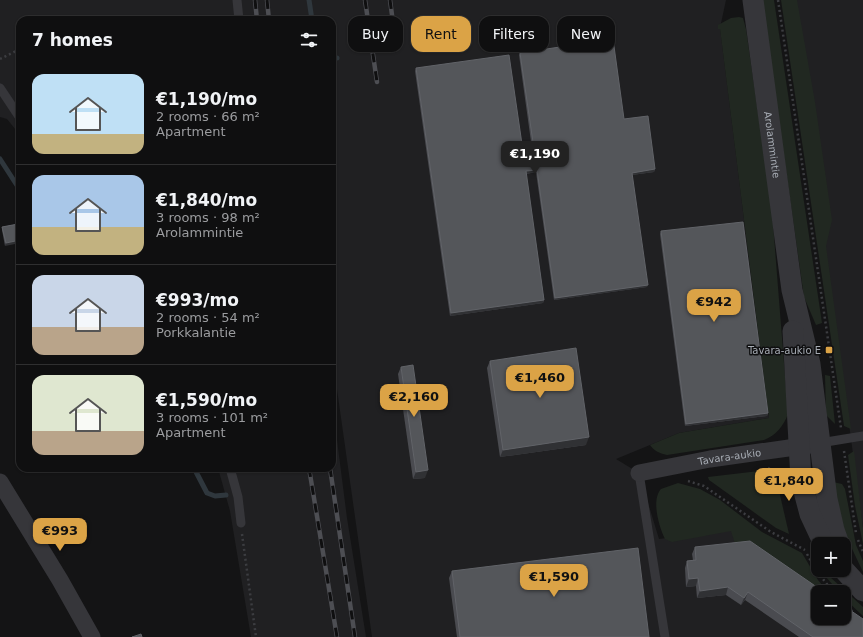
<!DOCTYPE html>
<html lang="en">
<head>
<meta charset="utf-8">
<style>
	:root { --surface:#0f0f10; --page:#181819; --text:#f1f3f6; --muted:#9b9c9f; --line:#2f2f30; --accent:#dba346 }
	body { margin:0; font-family:"DejaVu Sans",sans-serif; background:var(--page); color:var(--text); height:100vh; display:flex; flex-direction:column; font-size:15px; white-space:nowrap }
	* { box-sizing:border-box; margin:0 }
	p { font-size:13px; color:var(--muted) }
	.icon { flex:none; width:22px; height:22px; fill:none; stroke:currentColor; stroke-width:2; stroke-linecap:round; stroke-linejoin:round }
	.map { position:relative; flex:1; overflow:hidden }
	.details { position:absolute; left:16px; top:16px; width:320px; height:456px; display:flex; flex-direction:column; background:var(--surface); border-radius:12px; box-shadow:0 1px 3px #0004,0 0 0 1px var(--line) }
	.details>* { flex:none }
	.top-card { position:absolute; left:348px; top:16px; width:380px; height:36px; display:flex; gap:8px }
	.fabs { position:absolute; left:811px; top:537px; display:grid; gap:8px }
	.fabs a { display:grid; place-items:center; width:40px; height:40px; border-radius:8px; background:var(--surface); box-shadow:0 1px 3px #0004,0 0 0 1px var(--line); font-size:20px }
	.price { position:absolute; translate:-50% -34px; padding:0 9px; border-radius:8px; background:var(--accent); color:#111; font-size:13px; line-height:26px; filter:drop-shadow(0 1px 2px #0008) }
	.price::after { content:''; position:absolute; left:50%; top:24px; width:12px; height:9px; margin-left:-6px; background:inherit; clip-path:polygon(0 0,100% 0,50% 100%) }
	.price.on { background:#222; color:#fff }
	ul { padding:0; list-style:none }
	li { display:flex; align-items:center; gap:12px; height:100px; padding:0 16px }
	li+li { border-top:1px solid var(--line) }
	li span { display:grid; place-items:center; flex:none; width:112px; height:80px; border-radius:12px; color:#555 }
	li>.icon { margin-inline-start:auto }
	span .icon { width:48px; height:48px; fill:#fffc; stroke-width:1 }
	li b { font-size:17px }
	h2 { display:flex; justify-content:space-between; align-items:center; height:48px; padding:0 16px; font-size:17px }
	.pill { padding:0 14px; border-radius:12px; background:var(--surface); box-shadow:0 1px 3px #0004,0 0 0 1px var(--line); font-size:14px; line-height:36px }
	.pill.on { background:var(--accent); color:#111 }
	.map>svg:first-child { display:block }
</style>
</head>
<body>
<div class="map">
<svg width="863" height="637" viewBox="0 0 863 637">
	<rect width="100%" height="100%" fill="#141415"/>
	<g fill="#202022">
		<polygon points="0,0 726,0 720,28 769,418 679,433 616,459 639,473 659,539 731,530 818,618 844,618 863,637 372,637 332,354 332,20 20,20 20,135 7,119 0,117"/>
		<polygon points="789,0 863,0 863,528 819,201"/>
		<polygon points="332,401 347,518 366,637 251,637 230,511 218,468 332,468"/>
	</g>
	<g fill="#212821">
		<polygon points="762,0 774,0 822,323 816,325 804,297"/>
		<polygon points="781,0 797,0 815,102 832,220 826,246 851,429 844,426"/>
		<path d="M739 17 743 18 746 29 772 211 788 414C783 427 776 435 764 440L667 455C659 453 654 451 650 445L679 433 769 418 720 29H718V25L731 18Z"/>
		<polygon points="825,375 830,376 835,424 826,415"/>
		<polygon points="854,451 863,528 863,544 855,506 848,455"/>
		<polygon points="759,471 770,474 777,482 789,534 776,528 709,480 708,477"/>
		<polygon points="833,482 842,484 845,489 856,545 863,561 863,572 845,534"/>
		<path d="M678 483 700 489 720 500 762 532 802 553 818 580 828 592H818L737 550 731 531 672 542 665 539C659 527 651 500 661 489Z"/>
		<polygon points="826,577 830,577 863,607 863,616 844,598 844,592 839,592"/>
	</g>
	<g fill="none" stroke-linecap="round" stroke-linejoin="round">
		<g stroke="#2f373d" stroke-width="5">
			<polyline points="309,0 312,20"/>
			<polyline points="332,58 337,58"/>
			<polyline points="0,159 20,190"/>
			<polyline points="194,468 207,493 215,496 226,495"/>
		</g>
		<g stroke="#3c3d41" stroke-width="2.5" stroke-dasharray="2 3" stroke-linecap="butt">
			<polyline points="778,0 841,428"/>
			<polyline points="0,59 20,49"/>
			<polyline points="844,451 856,533"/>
			<polyline points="768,468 779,473 781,478"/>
			<polyline points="688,481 704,486 771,532 805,550"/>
			<polyline points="242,534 256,637"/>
			<polyline points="858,540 863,552"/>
			<polyline points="807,554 816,570 833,592"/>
			<polyline points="844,603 854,613"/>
		</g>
		<g stroke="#36363a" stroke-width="9">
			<polyline points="237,0 239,20"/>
			<polyline points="0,88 20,118"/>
			<polyline points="820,443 863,436"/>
			<polyline points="230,468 238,497 241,523"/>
			<polyline points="639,473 665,637"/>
		</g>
		<g stroke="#36363a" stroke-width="17">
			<path id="s1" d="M639 473 710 459 810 445"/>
			<polyline points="0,482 60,580 92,637"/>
		</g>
		<g stroke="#36363a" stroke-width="21">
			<path id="s2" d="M753 0 792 290 810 364 827 499 834 530 839 544"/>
			<polyline points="793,331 801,480 810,514 824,544"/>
			<polyline points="844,570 863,591"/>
		</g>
		<defs>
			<g id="rail">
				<polyline points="255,0 257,20"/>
				<polyline points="267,0 269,20"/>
				<polyline points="365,0 377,82"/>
				<polyline points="390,0 396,45"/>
				<polyline points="309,468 337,637"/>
				<polyline points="330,468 355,637"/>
			</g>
		</defs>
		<use href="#rail" stroke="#4d4e53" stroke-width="4.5"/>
		<use href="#rail" stroke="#0f0f10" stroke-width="3" stroke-dasharray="9" stroke-linecap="butt"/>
	</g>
	<g fill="#4a4b50">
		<polygon points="520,53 624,119 655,169 654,172 632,175 647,287 554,300 536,172 526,174 544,300 543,303 450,316 415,71 416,68 524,158 533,156 519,55"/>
		<polygon points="18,224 5,246 2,230 2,227"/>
		<polygon points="661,231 768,413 767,416 685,426 660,234"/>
		<polygon points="490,361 586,445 500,457 487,368"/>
		<polygon points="401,367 425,478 413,479 398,374"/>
		<polygon points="695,547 863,637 799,637 745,600 741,605 726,595 697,598 696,586 686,587 685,568 687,561 693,560 692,554"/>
		<polygon points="452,571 649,637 457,637 449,578"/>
	</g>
	<g fill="#303134">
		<polygon points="655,169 654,172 631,175 632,173"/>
		<polygon points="537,170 536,172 525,174 526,171"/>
		<polygon points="20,240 20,243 5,246 6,243"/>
		<polygon points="648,285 647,287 554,300 555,298"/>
		<polygon points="544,300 543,303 450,316 451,313"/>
		<polygon points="768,413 767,416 685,426 686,424"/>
		<polygon points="589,437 586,445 500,457 503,450"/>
		<polygon points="428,470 425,478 413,479 416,472"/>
		<polygon points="698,578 696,586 686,587 689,579"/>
		<polygon points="728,587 726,595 697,598 700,591"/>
		<polygon points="748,592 745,600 741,605 744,598"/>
	</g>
	<g fill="#54565a" stroke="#616368">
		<polygon points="613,39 624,119 648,116 655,169 632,173 648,285 555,298 537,170 526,171 544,300 451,313 416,68 509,55 524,158 535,156 520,53"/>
		<polygon points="743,222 768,413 686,424 661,231"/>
		<polygon points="18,224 20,234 20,240 6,243 2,227"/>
		<polygon points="576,348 589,437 503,450 490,361"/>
		<polygon points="413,365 428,470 416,472 401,367"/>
		<polygon points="750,541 824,592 818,592 818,618 844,618 844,606 863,619 863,637 813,637 748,592 744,598 728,587 700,591 698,578 689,579 687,561 696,560 695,547"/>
		<polygon points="638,548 649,637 460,637 452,571"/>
		<polygon points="141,634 142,637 132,637"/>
	</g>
	<rect fill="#dba346" stroke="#0f0f10" stroke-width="1.5" x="825" y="346" width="8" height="8" rx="2"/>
	<g text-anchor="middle" stroke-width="3" stroke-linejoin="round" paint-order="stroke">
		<g font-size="10" fill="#a7acb4" stroke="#0f0f10">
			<text dy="4" stroke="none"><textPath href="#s2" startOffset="146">Arolammintie</textPath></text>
			<text dy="4" stroke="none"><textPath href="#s1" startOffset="92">Tavara-aukio</textPath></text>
		</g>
		<g font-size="10" fill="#a7acb4" stroke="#0f0f10" text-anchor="end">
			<text x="821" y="354">Tavara-aukio E</text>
		</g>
	</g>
</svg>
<div class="fabs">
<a>+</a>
<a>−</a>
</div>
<b class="price on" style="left:535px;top:175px">€1,190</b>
<b class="price" style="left:714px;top:323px">€942</b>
<b class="price" style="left:540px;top:399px">€1,460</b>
<b class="price" style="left:414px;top:418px">€2,160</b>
<b class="price" style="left:789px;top:502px">€1,840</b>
<b class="price" style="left:60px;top:552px">€993</b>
<b class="price" style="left:554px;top:598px">€1,590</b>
<div class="top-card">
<a class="pill">Buy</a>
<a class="pill on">Rent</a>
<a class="pill">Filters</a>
<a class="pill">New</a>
</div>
<section class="details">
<h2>7 homes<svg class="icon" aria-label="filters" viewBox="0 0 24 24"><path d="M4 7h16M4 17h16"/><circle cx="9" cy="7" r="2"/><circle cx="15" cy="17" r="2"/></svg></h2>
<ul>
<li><span style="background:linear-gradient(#bfe0f5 75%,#c2b280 0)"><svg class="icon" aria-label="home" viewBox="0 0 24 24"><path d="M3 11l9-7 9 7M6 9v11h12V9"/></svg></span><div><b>€1,190/mo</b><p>2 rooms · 66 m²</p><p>Apartment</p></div></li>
<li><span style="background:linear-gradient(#a9c7e8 65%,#c2b280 0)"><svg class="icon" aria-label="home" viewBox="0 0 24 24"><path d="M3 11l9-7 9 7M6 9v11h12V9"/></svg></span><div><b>€1,840/mo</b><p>3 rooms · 98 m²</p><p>Arolammintie</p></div></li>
<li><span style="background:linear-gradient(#c9d6e8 65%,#b9a48a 0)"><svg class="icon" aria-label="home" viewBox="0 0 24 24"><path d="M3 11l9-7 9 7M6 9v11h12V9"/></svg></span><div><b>€993/mo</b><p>2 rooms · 54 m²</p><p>Porkkalantie</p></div></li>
<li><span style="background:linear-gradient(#dfe7d0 70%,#b9a48a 0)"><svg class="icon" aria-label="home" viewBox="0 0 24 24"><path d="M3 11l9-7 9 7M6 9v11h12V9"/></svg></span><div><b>€1,590/mo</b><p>3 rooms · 101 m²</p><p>Apartment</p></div></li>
</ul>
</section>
</div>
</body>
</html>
